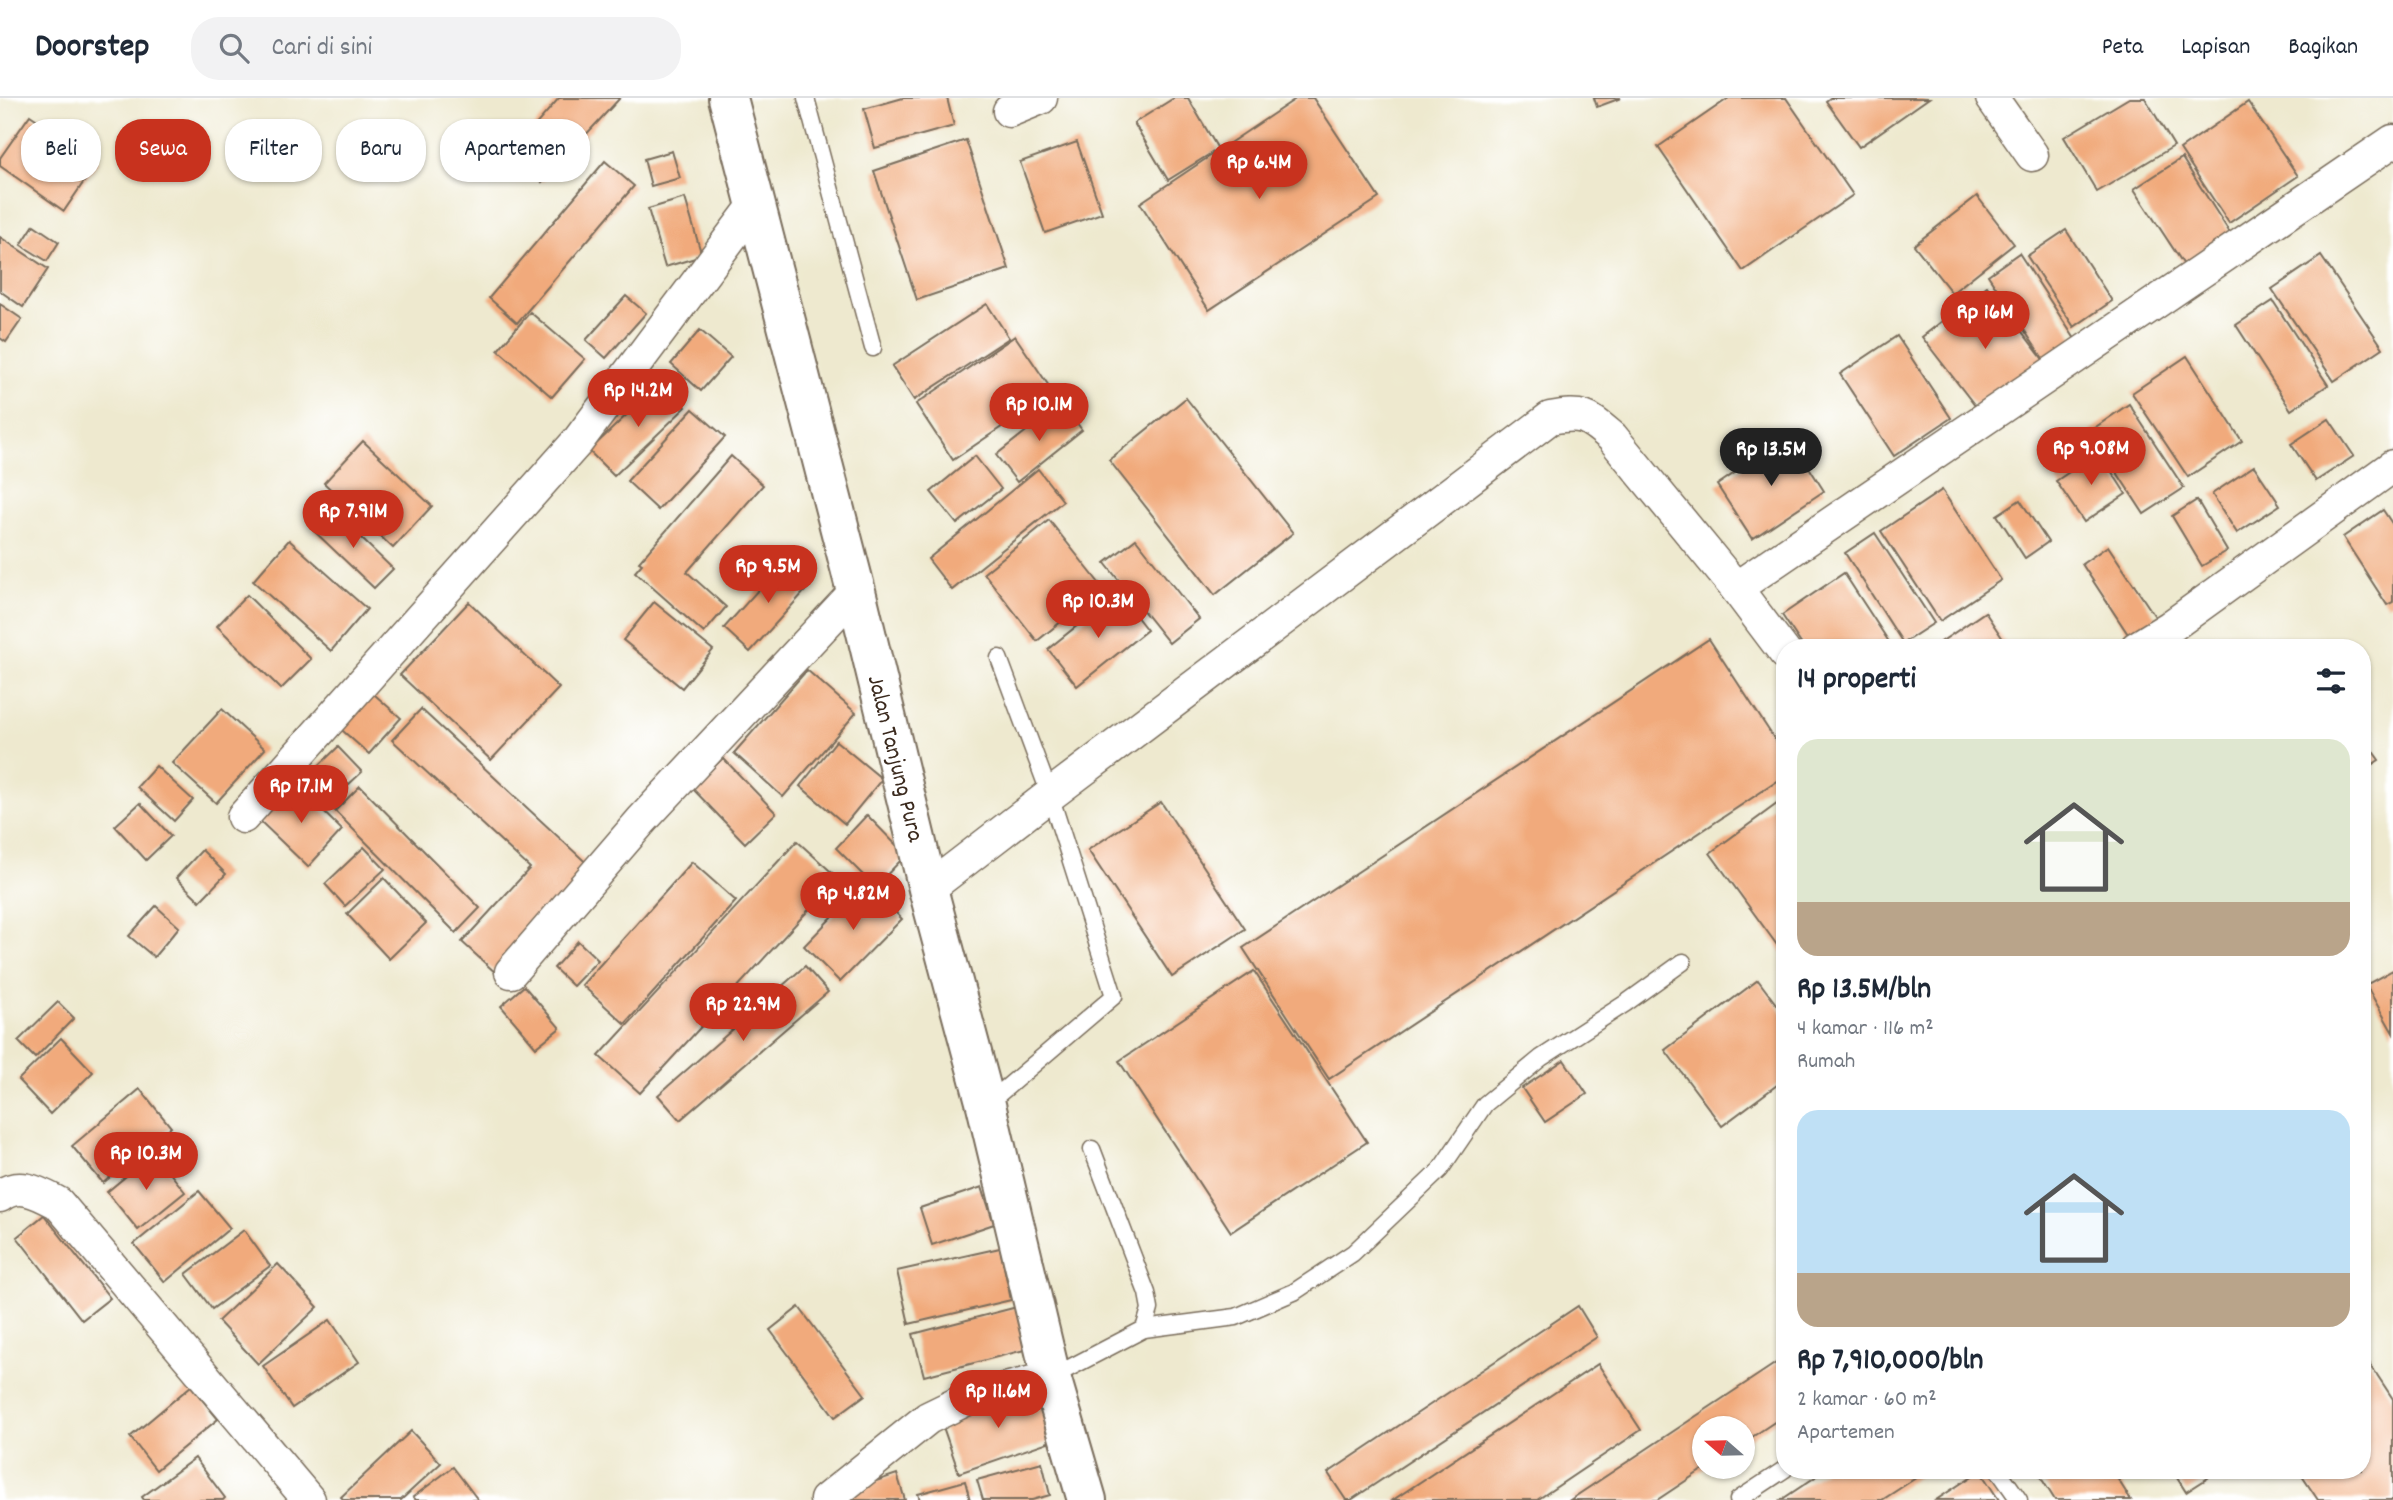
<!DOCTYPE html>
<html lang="id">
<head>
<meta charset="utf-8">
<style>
	:root { --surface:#fff; --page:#f2f2f3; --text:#1f2937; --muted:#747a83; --line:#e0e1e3; --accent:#c8321e }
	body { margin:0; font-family:Dekko,sans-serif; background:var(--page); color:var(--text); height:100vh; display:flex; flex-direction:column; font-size:26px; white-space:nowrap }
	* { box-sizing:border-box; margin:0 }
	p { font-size:23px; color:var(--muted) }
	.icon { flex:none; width:38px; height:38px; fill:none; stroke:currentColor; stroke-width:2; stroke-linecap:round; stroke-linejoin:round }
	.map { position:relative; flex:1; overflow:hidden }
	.panel { position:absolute; left:1776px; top:541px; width:595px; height:840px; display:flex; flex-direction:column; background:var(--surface); border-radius:28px; box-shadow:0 2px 5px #0004 }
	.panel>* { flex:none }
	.banner { position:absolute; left:21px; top:21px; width:665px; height:63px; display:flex; gap:14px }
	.needle { width:46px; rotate:290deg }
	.fabs { position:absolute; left:1692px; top:1318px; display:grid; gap:14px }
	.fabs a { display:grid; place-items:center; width:63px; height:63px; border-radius:50%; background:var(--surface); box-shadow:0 2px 5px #0004; font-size:35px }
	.price { position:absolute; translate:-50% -60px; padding:0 16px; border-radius:24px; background:var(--accent); color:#fff; font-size:23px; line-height:46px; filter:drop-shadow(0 2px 4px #0008) }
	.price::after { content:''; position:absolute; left:50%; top:42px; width:21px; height:16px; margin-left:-10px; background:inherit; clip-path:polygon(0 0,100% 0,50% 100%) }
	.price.current { background:#222; color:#fff }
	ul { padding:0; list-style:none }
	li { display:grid; align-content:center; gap:14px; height:371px; padding:0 21px }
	li span { display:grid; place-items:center; height:217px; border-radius:21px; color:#555 }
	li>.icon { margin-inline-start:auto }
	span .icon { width:126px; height:126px; fill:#fffc; stroke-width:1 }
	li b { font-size:30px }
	h2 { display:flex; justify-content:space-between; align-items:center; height:84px; padding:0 21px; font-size:30px }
	.chip { padding:0 24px; border-radius:28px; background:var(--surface); box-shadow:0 2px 5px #0004; font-size:24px; line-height:63px }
	.chip.current { background:var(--accent); color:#fff }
	header { display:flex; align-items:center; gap:42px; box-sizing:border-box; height:98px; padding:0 35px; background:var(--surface); border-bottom:2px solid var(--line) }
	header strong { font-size:33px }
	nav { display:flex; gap:38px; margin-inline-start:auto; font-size:24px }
	.search { width:490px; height:63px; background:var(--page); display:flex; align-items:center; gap:18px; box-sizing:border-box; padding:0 24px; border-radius:28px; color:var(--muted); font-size:26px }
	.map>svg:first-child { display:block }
</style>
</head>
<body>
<header>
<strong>Doorstep</strong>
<div class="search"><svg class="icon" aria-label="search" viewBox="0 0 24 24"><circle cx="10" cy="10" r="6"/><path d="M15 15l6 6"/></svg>Cari di sini</div>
<nav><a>Peta</a><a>Lapisan</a><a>Bagikan</a></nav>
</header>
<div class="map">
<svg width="2393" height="1402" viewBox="0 0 2393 1402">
	<rect width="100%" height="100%" fill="#fff"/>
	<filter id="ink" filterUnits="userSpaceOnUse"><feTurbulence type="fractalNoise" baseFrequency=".0143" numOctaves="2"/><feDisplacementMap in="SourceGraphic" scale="14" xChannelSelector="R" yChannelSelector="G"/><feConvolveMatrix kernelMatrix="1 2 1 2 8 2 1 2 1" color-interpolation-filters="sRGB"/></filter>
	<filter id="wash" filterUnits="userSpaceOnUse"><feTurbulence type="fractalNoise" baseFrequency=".00686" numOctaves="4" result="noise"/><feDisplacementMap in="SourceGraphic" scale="28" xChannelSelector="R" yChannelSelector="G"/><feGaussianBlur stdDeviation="1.57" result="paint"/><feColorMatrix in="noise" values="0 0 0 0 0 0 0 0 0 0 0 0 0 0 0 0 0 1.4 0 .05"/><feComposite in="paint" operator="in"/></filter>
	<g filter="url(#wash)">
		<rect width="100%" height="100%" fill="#eee9cf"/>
		<g id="blocks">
			<g fill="#f1aa7c">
				<polygon points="559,0 620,0 542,84 520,45"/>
				<polygon points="903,0 947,0 954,28 875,50 864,11"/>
				<polygon points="1174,0 1188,0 1218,51 1168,82 1134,25"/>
				<polygon points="1297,0 1313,0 1379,100 1209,212 1140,105"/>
				<polygon points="1594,0 1621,0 1597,9"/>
				<polygon points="1729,0 1786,0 1853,97 1743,173 1658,49"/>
				<polygon points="1830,0 1929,0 1859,49 1826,3"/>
				<polygon points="2129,0 2145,0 2174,48 2097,94 2064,39"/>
				<polygon points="2248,4 2298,78 2229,125 2180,51"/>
				<polygon points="30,17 98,63 64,113 0,68 0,60"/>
				<polygon points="966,42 1009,171 917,202 874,73"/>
				<polygon points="1077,44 1102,115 1045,135 1020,64"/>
				<polygon points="672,53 680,80 651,88 644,61"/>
				<polygon points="2182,60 2232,138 2186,170 2134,91"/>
				<polygon points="605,63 634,88 517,225 489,200"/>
				<polygon points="1977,98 2014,146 1952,195 1914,147"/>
				<polygon points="685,100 702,158 665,169 648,111"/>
				<polygon points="34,127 59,144 47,163 21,147"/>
				<polygon points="2066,132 2112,203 2074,229 2027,158"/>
				<polygon points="0,139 48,171 23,209 0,193"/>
				<polygon points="2019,155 2075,241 2044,262 1988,177"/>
				<polygon points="2321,158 2383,250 2334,283 2272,191"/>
				<polygon points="1987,188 2048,268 1983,318 1922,239"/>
				<polygon points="626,198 646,215 606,260 586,242"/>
				<polygon points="2273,203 2328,287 2291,312 2236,227"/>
				<polygon points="0,206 22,221 6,244 0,240"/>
				<polygon points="987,206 1009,240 914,302 892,268"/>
				<polygon points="530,214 585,261 552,299 498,252"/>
				<polygon points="700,232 731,259 701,293 671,266"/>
				<polygon points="1015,238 1053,294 953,362 916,306"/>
				<polygon points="1897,238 1951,320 1894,358 1840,276"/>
				<polygon points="2187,258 2242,343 2188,379 2132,295"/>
				<polygon points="662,283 686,309 614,378 589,353"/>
				<polygon points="1186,300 1293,435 1215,497 1109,362"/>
				<polygon points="1062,305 1082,332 1017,384 996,357"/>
				<polygon points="2129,306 2184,390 2144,416 2090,333"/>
				<polygon points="693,311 725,339 658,412 627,383"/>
				<polygon points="2329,321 2354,358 2316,383 2291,346"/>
				<polygon points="1789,338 1824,393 1752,441 1717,387"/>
				<polygon points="363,343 432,408 393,450 324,385"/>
				<polygon points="2099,354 2126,396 2084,424 2056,383"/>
				<polygon points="731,358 763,387 687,474 726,509 704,535 635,474 642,466 639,464"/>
				<polygon points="975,358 1001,391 957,426 931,394"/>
				<polygon points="2254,368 2280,407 2237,435 2212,396"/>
				<polygon points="1038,371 1063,403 952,492 928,461"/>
				<polygon points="1942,392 2001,482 1940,523 1881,433"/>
				<polygon points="2020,402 2048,444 2025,460 1997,417"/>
				<polygon points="2197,402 2227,453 2202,468 2172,418"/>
				<polygon points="2383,412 2393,427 2393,504 2387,507 2343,439"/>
				<polygon points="333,413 393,471 374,490 314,433"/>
				<polygon points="1049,422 1103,490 1037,543 984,475"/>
				<polygon points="1875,435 1934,525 1903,545 1845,455"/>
				<polygon points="1136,441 1199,521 1169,545 1105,465"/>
				<polygon points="289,442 367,511 331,553 253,483"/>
				<polygon points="2108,448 2164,532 2137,550 2082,466"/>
				<polygon points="786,461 813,484 750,554 724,530"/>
				<polygon points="1844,475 1893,550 1804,550 1782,517"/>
				<polygon points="1118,495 1147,532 1077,588 1048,551"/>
				<polygon points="247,497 311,561 281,591 217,528"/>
				<polygon points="469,504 559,590 491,662 400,577"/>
				<polygon points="654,504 713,552 682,590 623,542"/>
				<polygon points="1985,514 2009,550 1932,550"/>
				<polygon points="1709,541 1785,657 1785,678 1329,981 1243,850"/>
				<polygon points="807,572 856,615 783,699 734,655"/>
				<polygon points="367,590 401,620 369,656 335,626"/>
				<polygon points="222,611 265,651 216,705 172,665"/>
				<polygon points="421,611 595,773 498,877 462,844 530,770 392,642"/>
				<polygon points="2362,638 2379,662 2362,673"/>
				<polygon points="836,643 882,681 845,726 800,688"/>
				<polygon points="338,649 362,674 331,703 308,678"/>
				<polygon points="723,660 776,715 745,745 692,690"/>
				<polygon points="156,668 193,702 174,723 137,689"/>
				<polygon points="294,685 342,732 308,769 259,722"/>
				<polygon points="360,688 480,810 456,835 335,713"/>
				<polygon points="1785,700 1785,858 1710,755"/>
				<polygon points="1161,704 1245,831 1172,879 1088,752"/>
				<polygon points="140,705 171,738 146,762 115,728"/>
				<polygon points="867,717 906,757 875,789 836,750"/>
				<polygon points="797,743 838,780 640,995 599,958"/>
				<polygon points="364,749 385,771 345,808 325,786"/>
				<polygon points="202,752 226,776 200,803 176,780"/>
				<polygon points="692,764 736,803 625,926 582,887"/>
				<polygon points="384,780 426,825 389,861 347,816"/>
				<polygon points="866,784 902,821 840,884 804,848"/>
				<polygon points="156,808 179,829 154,859 129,838"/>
				<polygon points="578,843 598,862 573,888 554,870"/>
				<polygon points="805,868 828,894 680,1022 658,997"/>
				<polygon points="2393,872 2393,935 2366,887"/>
				<polygon points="1254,873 1367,1044 1231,1134 1119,963"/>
				<polygon points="1758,882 1785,918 1785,981 1722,1028 1665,952"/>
				<polygon points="524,888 560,930 536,949 501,908"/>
				<polygon points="58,904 74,920 35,960 18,943"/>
				<polygon points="61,940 93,974 50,1016 18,982"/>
				<polygon points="1564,962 1587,996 1545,1024 1522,990"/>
				<polygon points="140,991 171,1029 103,1085 72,1048"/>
				<polygon points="154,1055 185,1094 138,1132 107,1094"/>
				<polygon points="982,1089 994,1126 932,1147 920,1110"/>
				<polygon points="199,1093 230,1130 165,1184 134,1146"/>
				<polygon points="44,1117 110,1200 82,1222 17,1139"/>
				<polygon points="244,1132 270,1168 212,1211 186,1176"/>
				<polygon points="1000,1150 1011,1202 909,1226 897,1173"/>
				<polygon points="278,1166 318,1209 258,1266 218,1223"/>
				<polygon points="1578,1208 1597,1239 1351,1402 1346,1402 1328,1375"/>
				<polygon points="799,1209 865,1297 835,1319 770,1232"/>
				<polygon points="1017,1209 1028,1251 924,1278 913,1236"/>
				<polygon points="330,1222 359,1264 292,1310 263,1268"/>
				<polygon points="2362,1254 2393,1301 2393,1402 2318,1402 2298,1372 2362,1372"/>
				<polygon points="1785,1259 1785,1317 1743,1345 1743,1330 1704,1330 1704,1368 1708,1368 1657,1402 1570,1402"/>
				<polygon points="1598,1266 1641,1332 1537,1402 1393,1402"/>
				<polygon points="191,1288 218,1321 156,1372 130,1339"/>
				<polygon points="1037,1290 1054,1342 959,1375 941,1323"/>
				<polygon points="411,1333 441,1365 401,1402 344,1402 341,1399"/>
				<polygon points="195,1360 225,1400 223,1402 144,1402 142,1399"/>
				<polygon points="1042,1364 1050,1397 1032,1402 983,1402 977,1382"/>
				<polygon points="453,1369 478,1402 416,1402 413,1399"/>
				<polygon points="1826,1372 1928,1372 1882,1402 1781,1402"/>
				<polygon points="2036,1372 2112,1372 2131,1402 2055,1402"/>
				<polygon points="2172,1372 2203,1372 2208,1380 2186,1394"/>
				<polygon points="1980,1373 1999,1402 1936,1402"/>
				<polygon points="897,1376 905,1402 843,1402 840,1395"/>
				<polygon points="965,1383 970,1402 920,1402 918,1396"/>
			</g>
		</g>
	</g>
	<g filter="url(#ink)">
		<use href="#blocks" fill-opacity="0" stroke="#7a6d5c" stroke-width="2"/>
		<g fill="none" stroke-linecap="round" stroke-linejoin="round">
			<defs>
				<g id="service">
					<polyline points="806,0 873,250"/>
					<polyline points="986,1007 1114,898 1050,697 999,560"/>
					<polyline points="1144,1231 1236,1219 1294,1194 1353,1155 1440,1072 1485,1006 1541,960 1626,905 1683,864"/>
					<polyline points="1052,1279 1144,1231 1150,1211 1147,1195 1092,1051"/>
					<polyline points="1998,1372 2019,1402"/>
					<polyline points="1738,1402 1785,1371"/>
				</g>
				<g id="minor">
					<polyline points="1992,0 2032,57"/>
					<polyline points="1009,13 1041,0"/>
					<polyline points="2136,550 2170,529 2393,368"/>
					<polyline points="1785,555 1736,490 2393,43"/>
					<polyline points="243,719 578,343 755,107"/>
					<path d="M928 791 1050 697 1550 320C1584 314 1587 318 1612 339L1736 490"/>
					<polyline points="511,874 642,722 856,493"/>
					<path d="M0 1098C19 1083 39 1095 58 1105L309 1402"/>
					<polyline points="826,1402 928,1320 965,1302 1051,1279"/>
				</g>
				<polyline id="tertiary" points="728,0 856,493 928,791 986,1007 1051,1279 1087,1402"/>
			</defs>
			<use href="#service" stroke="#7a6d5c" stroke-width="19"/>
			<use href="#minor" stroke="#7a6d5c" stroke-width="35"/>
			<use href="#tertiary" stroke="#7a6d5c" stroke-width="42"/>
			<use href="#service" stroke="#fff" stroke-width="16"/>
			<use href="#minor" stroke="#fff" stroke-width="32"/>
			<use href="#tertiary" stroke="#fff" stroke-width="38"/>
		</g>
	</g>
	<g text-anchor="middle" stroke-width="5" stroke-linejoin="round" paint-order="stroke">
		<g font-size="24" fill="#3b2a1e" stroke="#fff">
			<text transform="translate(897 660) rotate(76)" y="8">Jalan Tanjung Pura</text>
		</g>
	</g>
</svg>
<div class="fabs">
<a><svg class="needle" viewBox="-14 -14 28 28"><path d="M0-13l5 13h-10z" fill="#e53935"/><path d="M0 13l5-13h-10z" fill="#747a83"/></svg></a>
</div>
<b class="price" style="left:1259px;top:103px">Rp 6.4M</b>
<b class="price" style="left:1985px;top:253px">Rp 16M</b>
<b class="price" style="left:638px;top:331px">Rp 14.2M</b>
<b class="price" style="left:1039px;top:345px">Rp 10.1M</b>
<b class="price" style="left:2091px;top:389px">Rp 9.08M</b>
<b class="price current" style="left:1771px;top:390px">Rp 13.5M</b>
<b class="price" style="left:353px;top:452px">Rp 7.91M</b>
<b class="price" style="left:768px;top:507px">Rp 9.5M</b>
<b class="price" style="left:1098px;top:542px">Rp 10.3M</b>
<b class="price" style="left:301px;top:727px">Rp 17.1M</b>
<b class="price" style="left:853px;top:834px">Rp 4.82M</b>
<b class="price" style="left:743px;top:945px">Rp 22.9M</b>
<b class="price" style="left:146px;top:1094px">Rp 10.3M</b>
<b class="price" style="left:998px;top:1332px">Rp 11.6M</b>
<div class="banner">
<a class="chip">Beli</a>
<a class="chip current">Sewa</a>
<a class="chip">Filter</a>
<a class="chip">Baru</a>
<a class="chip">Apartemen</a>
</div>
<section class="panel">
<h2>14 properti<svg class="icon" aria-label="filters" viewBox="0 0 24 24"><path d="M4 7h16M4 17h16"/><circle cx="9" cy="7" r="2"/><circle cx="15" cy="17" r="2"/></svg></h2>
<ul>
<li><span style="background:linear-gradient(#dfe7d0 75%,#b9a48a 0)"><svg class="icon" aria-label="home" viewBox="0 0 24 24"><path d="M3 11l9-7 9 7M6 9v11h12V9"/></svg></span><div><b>Rp 13.5M/bln</b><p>4 kamar · 116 m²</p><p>Rumah</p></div></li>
<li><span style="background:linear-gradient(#bfe0f5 75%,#b9a48a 0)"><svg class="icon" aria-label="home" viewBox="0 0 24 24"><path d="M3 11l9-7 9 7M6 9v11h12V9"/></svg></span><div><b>Rp 7,910,000/bln</b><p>2 kamar · 60 m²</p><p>Apartemen</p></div></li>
</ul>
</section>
</div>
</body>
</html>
